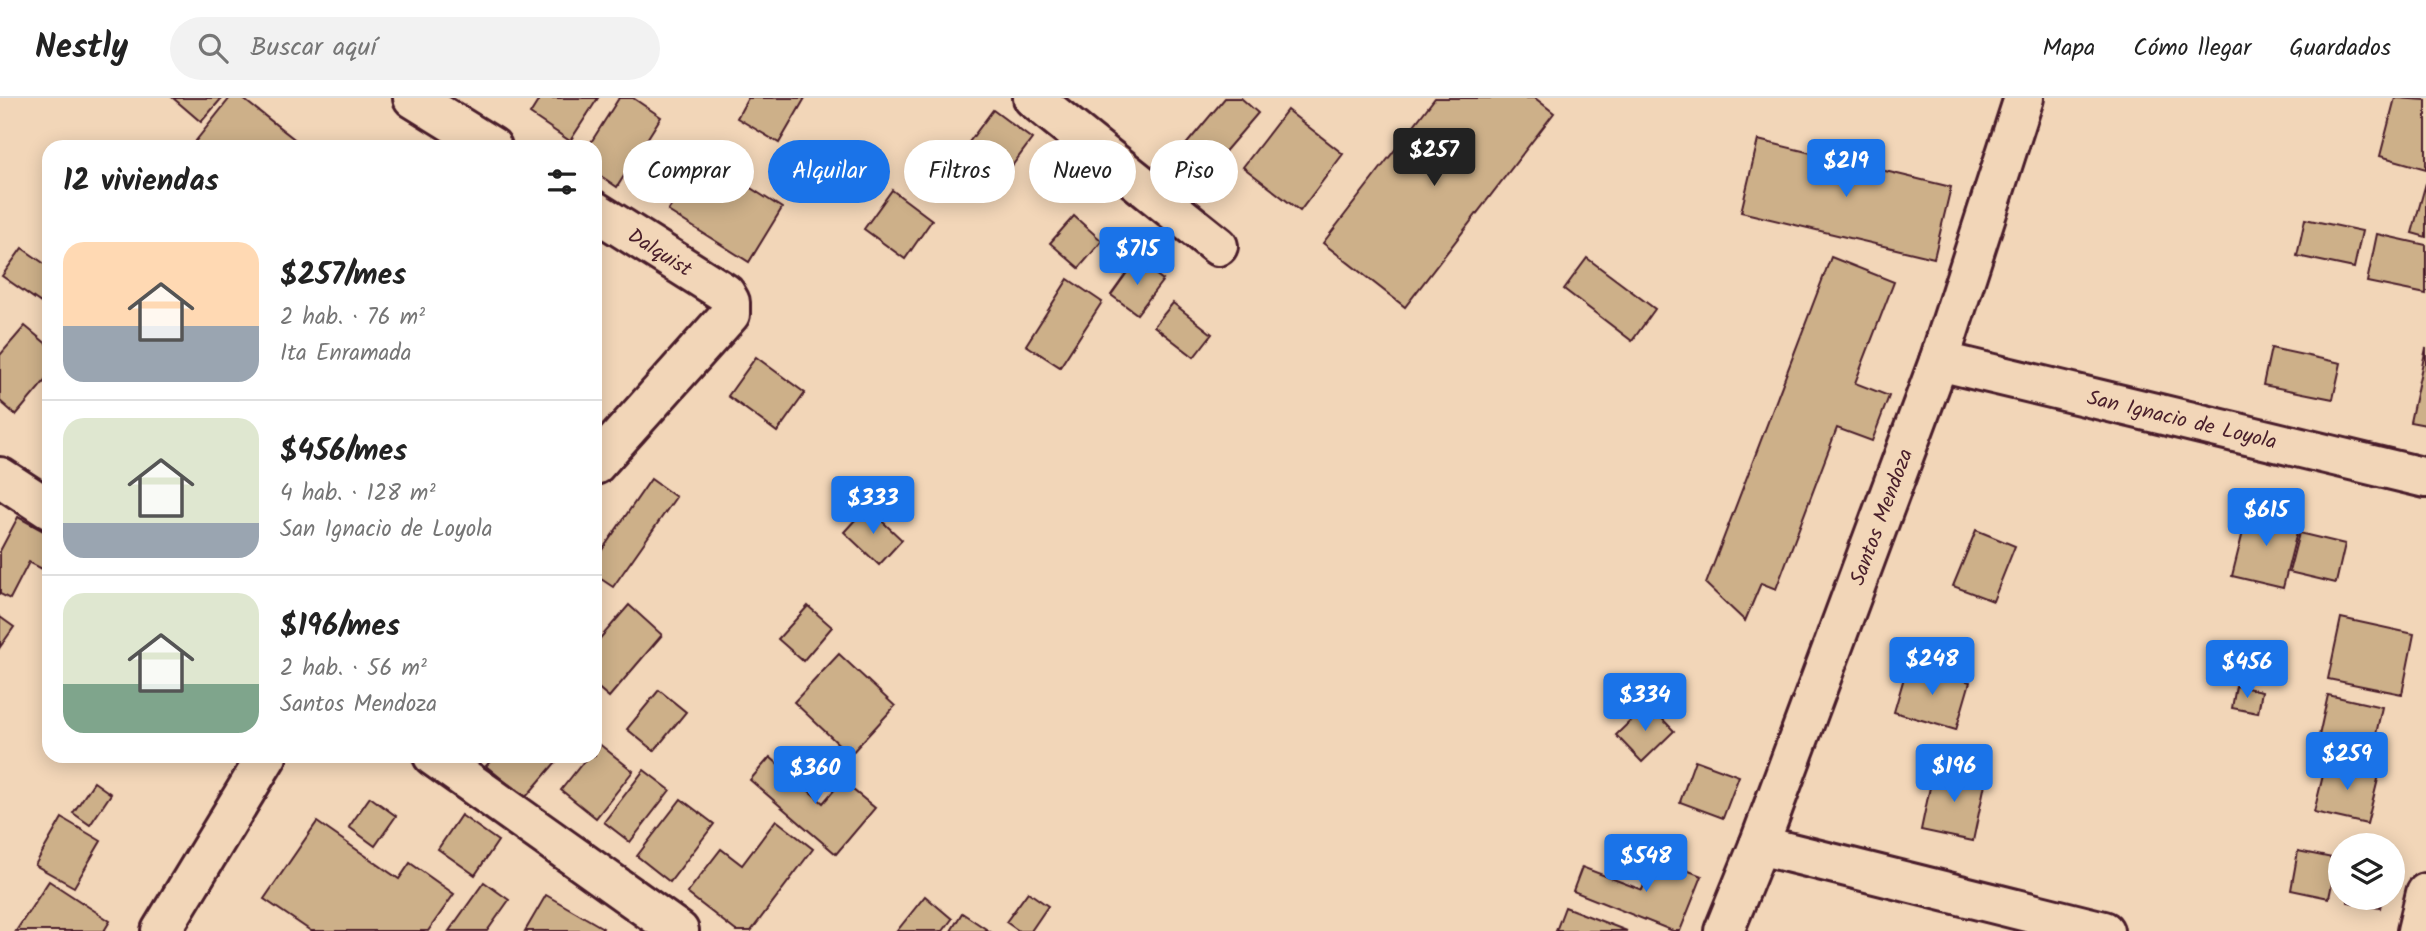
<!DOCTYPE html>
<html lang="es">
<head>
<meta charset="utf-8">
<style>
	:root { --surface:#fff; --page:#f2f2f2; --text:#222; --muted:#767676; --line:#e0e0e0; --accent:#1a73e8 }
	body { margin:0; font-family:Kalam,sans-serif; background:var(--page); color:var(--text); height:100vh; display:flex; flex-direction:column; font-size:26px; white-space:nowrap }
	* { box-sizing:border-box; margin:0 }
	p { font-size:23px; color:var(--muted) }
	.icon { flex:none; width:38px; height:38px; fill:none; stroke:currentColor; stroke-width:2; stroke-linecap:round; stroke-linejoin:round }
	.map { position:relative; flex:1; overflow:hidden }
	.sheet { position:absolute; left:42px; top:42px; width:560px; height:623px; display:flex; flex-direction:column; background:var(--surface); border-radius:21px; box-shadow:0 4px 18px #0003 }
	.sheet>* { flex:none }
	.banner { position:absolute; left:623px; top:42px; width:665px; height:63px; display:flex; gap:14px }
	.tools { position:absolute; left:2328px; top:735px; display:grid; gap:14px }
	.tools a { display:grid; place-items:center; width:77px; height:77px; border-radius:50%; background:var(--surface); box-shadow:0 4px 18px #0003; font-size:35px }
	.price { position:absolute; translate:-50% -60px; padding:0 16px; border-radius:7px; background:var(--accent); color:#fff; font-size:23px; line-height:46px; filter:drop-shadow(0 2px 4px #0008) }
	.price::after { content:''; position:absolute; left:50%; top:42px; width:21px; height:16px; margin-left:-10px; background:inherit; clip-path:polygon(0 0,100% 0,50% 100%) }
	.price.active { background:#222; color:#fff }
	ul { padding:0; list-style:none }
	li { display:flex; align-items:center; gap:21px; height:175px; padding:0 21px }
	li+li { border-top:2px solid var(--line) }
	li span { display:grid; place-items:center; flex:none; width:196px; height:140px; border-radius:21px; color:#555 }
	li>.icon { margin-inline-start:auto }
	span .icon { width:84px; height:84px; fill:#fffc; stroke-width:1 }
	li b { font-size:30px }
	h2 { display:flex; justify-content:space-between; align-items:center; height:84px; padding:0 21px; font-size:30px }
	.chip { padding:0 24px; border-radius:32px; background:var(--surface); box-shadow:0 4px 18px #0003; font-size:24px; line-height:63px }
	.chip.active { background:var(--accent); color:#fff }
	header { display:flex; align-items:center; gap:42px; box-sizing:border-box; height:98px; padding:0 35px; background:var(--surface); border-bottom:2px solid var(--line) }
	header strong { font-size:33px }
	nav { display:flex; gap:38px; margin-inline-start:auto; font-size:24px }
	.search { width:490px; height:63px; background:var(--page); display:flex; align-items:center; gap:18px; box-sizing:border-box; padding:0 24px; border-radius:38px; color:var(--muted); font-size:26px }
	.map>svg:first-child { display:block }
</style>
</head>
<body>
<header>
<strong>Nestly</strong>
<div class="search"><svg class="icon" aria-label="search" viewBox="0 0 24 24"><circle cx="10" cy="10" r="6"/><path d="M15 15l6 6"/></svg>Buscar aquí</div>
<nav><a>Mapa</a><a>Cómo llegar</a><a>Guardados</a></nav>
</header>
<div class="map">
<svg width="2426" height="833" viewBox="0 0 2426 833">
	<rect width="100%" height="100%" fill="#f2d6b8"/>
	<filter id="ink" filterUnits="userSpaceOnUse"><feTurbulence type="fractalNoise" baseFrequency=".0143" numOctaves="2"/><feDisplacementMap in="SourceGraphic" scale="14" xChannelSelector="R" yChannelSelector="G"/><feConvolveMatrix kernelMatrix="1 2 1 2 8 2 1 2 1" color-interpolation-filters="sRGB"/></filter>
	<g filter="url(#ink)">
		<g fill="#cdb089" stroke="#4a1f2b" stroke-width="2">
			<polygon points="173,0 222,0 201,24"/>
			<polygon points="230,0 242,0 298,44 294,49 191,49"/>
			<polygon points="540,0 598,0 570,43 530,16"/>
			<polygon points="619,0 633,0 661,19 617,89 595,74 595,49 588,49"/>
			<polygon points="748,0 805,0 779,45 737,20"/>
			<polygon points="1225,0 1241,0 1258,15 1210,71 1184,49"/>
			<polygon points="1435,0 1535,0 1554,15 1405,209 1323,145"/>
			<polygon points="2395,0 2426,2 2426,71 2380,58"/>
			<polygon points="993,12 1032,41 994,92 955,63"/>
			<polygon points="1287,12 1343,56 1300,113 1243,69"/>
			<polygon points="1758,42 1951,89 1934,160 1741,114"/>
			<polygon points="702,59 782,110 749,164 668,113"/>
			<polygon points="2426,85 2426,139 2412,135"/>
			<polygon points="892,92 932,122 905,161 864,131"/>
			<polygon points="1074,118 1102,143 1079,170 1050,145"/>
			<polygon points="2305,121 2362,133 2354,170 2297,158"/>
			<polygon points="2377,136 2426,147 2426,196 2367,184"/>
			<polygon points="22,150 49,169 49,193 41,205 2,178"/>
			<polygon points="1831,159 1894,184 1855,285 1889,298 1872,343 1837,330 1776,491 1761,485 1745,523 1706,486"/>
			<polygon points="1587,160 1655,211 1632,243 1564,191"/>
			<polygon points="1136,162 1163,182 1137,216 1111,197"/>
			<polygon points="1068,181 1102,204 1060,269 1026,247"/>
			<polygon points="1173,205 1212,236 1194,259 1154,228"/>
			<polygon points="25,228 49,248 49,278 16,317 0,303 0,257"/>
			<polygon points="2271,250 2341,265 2333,301 2263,287"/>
			<polygon points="2426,250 2426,327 2410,324"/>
			<polygon points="756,259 805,295 777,334 728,298"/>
			<polygon points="651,381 676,399 613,489 595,477 595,462"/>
			<polygon points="867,409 902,442 879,467 844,434"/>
			<polygon points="2249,410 2300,422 2283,490 2232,478"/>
			<polygon points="18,419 49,436 49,473 48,474 29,464 10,501 0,496 0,453"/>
			<polygon points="1976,432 2015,448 1993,503 1953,488"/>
			<polygon points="2299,435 2345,446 2336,485 2289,474"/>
			<polygon points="629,507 662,537 609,599 595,587 595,546"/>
			<polygon points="808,508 832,529 803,563 778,541"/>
			<polygon points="0,519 14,529 0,549"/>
			<polygon points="2341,520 2414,536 2402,596 2328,581"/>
			<polygon points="839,556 895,608 850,657 794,604"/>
			<polygon points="1908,566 1970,584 1956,632 1894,614"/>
			<polygon points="2236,588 2262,593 2258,615 2232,610"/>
			<polygon points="659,592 686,614 654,653 627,631"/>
			<polygon points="2328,597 2382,609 2371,659 2317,647"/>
			<polygon points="1648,606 1674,633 1642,664 1616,637"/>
			<polygon points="598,645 633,673 596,720 561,692 588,658 595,658 595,649"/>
			<polygon points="495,658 561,658 525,700 486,668"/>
			<polygon points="770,659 823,705 842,683 875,710 836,756 750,682"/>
			<polygon points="2327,661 2380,673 2367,726 2314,714"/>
			<polygon points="1695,662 1739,678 1723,720 1680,704"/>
			<polygon points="1934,670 1986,681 1973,743 1921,732"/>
			<polygon points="644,672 670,692 630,744 604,724"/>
			<polygon points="94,684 111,696 90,727 73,715"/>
			<polygon points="370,699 396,718 375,748 349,729"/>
			<polygon points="681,701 714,726 670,784 637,758"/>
			<polygon points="461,717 498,743 475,777 438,751"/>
			<polygon points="62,720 101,743 74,789 35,767"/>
			<polygon points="776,722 813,751 751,833 736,833 687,795 721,751 742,767"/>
			<polygon points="317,724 399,781 410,765 454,796 428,833 311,833 264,801"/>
			<polygon points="2298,753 2337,761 2329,800 2291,792"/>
			<polygon points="1655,760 1702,778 1680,833 1673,833 1573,793 1582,769 1642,792"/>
			<polygon points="49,783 110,823 104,833 16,833"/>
			<polygon points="484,784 509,802 487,833 449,833"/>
			<polygon points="1028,794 1048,808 1031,833 1019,833 1006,824"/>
			<polygon points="546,797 603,830 601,833 525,833"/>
			<polygon points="925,798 952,821 943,833 897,833"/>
			<polygon points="2348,800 2382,800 2380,810 2348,804"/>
			<polygon points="1565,809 1627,833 1556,833"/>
			<polygon points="962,815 989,833 951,833"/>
		</g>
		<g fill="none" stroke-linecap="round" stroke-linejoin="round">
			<defs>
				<g id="minor">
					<polyline points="413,0 492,49"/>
					<polyline points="1033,0 1218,148"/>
					<path id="s1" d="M595 113 725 195 730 204V216L595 367"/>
					<path id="s2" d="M1939 263 2426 380"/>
					<polyline points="0,379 49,411"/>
					<polyline points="433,658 679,833"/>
					<polyline points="1759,747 2104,833"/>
					<polyline points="161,833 267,658"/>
					<path id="s3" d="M1724 833 1759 747 1939 263 2024 0"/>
					<polyline points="2417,833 2426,795"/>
				</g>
			</defs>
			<use href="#minor" stroke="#4a1f2b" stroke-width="44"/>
			<use href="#minor" stroke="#f2d6b8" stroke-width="38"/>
		</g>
	</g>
	<g text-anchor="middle" stroke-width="6" stroke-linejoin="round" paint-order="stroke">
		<g font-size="21" fill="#4a1f2b" stroke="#f2d6b8">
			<text dy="7" stroke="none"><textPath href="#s1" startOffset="77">Dalquist</textPath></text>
			<text dy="7" stroke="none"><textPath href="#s2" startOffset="250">San Ignacio de Loyola</textPath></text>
			<text dy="7" stroke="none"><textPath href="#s3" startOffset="443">Santos Mendoza</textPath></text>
		</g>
	</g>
</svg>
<div class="tools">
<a><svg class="icon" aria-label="layers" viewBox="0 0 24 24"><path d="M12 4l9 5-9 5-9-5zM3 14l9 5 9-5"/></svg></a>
</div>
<b class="price active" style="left:1434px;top:90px">$257</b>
<b class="price" style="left:1846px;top:101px">$219</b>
<b class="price" style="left:1137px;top:189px">$715</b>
<b class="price" style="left:873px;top:438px">$333</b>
<b class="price" style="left:2266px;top:450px">$615</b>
<b class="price" style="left:1932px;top:599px">$248</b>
<b class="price" style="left:2247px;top:602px">$456</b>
<b class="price" style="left:1645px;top:635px">$334</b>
<b class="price" style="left:2347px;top:694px">$259</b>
<b class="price" style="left:1954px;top:706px">$196</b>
<b class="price" style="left:815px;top:708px">$360</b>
<b class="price" style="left:1646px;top:796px">$548</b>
<div class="banner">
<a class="chip">Comprar</a>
<a class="chip active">Alquilar</a>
<a class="chip">Filtros</a>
<a class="chip">Nuevo</a>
<a class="chip">Piso</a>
</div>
<section class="sheet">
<h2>12 viviendas<svg class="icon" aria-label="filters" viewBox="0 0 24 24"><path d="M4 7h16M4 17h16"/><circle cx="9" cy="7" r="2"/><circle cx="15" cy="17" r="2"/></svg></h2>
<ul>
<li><span style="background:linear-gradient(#ffd9b3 60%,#9aa5b1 0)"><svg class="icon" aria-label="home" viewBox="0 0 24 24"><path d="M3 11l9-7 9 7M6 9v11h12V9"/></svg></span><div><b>$257/mes</b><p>2 hab. · 76 m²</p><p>Ita Enramada</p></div></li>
<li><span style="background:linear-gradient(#dfe7d0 75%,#9aa5b1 0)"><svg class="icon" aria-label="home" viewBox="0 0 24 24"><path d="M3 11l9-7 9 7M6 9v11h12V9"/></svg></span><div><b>$456/mes</b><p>4 hab. · 128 m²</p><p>San Ignacio de Loyola</p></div></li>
<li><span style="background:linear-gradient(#dfe7d0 65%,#7fa58c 0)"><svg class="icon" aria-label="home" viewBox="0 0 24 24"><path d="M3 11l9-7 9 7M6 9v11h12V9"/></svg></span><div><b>$196/mes</b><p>2 hab. · 56 m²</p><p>Santos Mendoza</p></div></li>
</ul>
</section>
</div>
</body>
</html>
